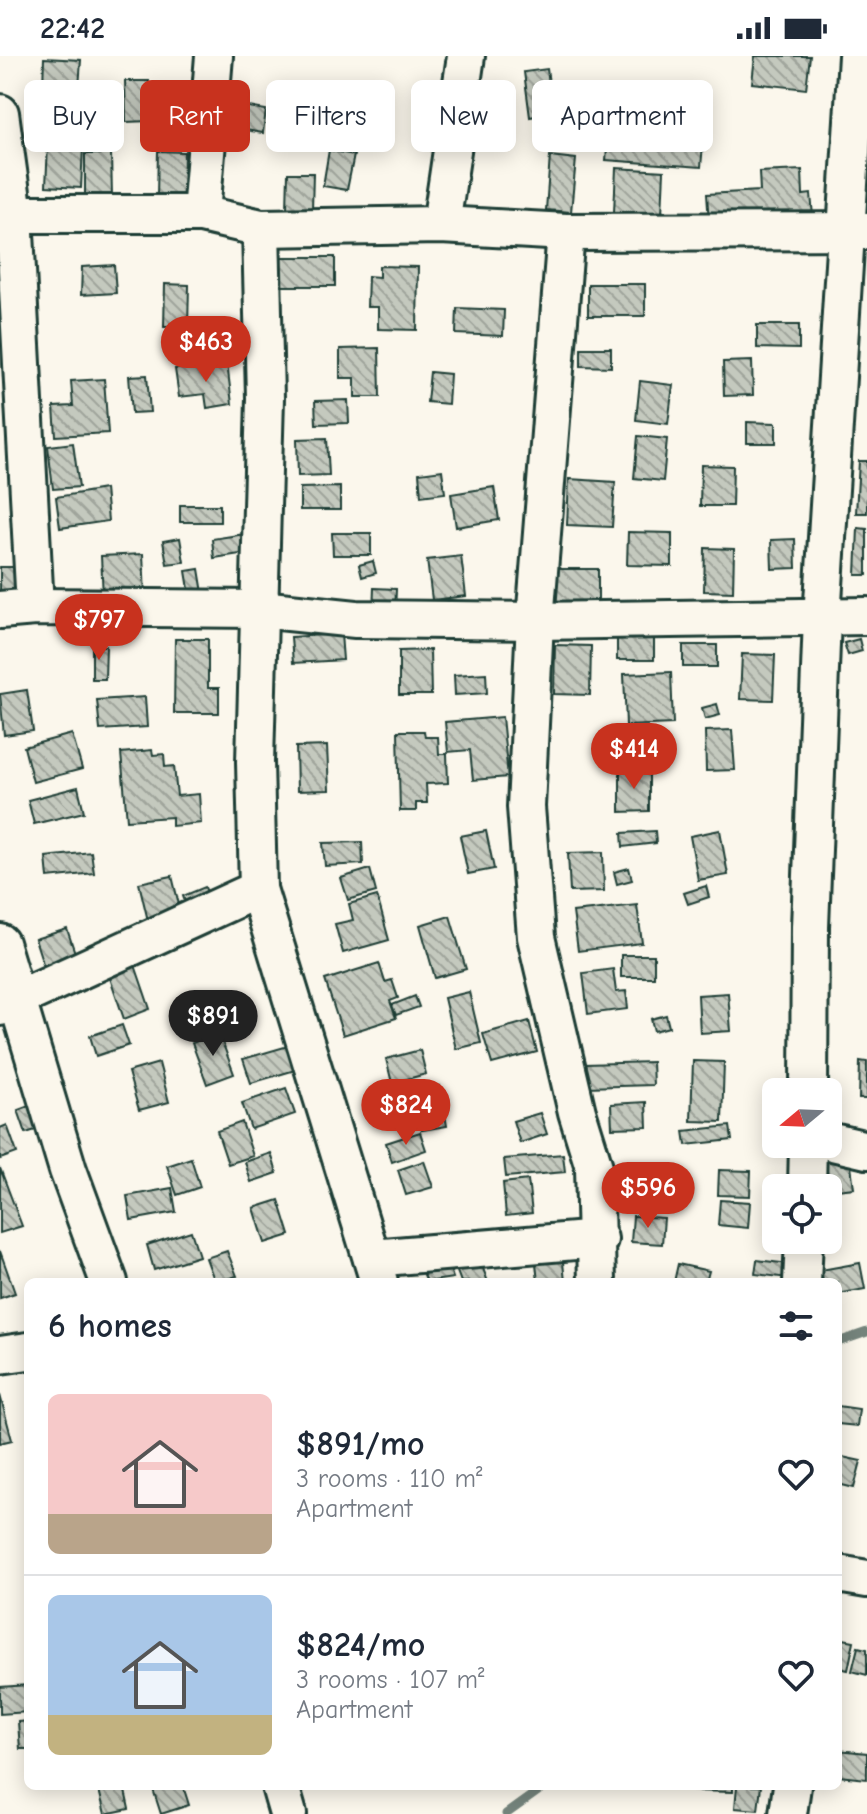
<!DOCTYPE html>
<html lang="en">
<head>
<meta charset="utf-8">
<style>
	:root { --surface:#fff; --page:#f2f2f3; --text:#1f2937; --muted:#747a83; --line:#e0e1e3; --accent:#c8321e }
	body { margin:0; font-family:"Comic Neue",sans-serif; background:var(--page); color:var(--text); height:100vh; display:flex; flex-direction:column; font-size:30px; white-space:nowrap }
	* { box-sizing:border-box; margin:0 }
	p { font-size:26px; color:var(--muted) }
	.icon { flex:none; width:44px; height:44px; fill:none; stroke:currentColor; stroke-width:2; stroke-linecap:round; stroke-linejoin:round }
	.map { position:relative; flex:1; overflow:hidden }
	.details { position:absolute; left:24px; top:1222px; width:818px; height:512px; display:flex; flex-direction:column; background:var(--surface); border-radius:12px; box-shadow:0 4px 20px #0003 }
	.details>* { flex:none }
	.hud { position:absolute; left:24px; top:24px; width:820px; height:72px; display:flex; gap:16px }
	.needle { width:52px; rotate:251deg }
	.fabs { position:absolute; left:762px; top:1022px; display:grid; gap:16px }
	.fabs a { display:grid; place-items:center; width:80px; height:80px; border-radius:12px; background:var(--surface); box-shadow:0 4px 20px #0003; font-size:40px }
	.price { position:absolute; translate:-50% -68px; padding:0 18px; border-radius:28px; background:var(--accent); color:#fff; font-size:26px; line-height:52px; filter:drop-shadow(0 2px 4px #0008) }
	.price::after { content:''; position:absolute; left:50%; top:48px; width:24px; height:18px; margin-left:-12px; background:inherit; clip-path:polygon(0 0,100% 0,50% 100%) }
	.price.on { background:#222; color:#fff }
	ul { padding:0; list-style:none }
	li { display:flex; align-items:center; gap:24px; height:200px; padding:0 24px }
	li+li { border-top:2px solid var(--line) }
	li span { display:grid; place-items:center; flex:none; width:224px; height:160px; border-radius:12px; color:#555 }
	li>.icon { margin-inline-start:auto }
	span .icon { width:96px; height:96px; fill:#fffc; stroke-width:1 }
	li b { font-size:34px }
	h2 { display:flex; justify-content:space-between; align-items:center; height:96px; padding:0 24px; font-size:34px }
	.pill { padding:0 28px; border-radius:12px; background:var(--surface); box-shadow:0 4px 20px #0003; font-size:28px; line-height:72px }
	.pill.on { background:var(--accent); color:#fff }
	.status { display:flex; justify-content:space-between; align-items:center; height:56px; padding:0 40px; background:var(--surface); direction:ltr }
	.status svg { height:22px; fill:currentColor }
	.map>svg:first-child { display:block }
</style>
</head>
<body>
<div class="status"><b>22:42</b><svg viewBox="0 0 49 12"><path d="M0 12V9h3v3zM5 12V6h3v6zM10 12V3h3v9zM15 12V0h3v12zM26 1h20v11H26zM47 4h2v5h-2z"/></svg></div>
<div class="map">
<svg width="867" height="1758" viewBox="0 0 867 1758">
	<defs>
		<pattern id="building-back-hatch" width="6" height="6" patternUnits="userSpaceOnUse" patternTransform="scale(2)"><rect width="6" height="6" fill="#c4c9be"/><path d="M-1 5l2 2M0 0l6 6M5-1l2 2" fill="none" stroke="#9fa49b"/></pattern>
	</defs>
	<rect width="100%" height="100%" fill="#fbf7ec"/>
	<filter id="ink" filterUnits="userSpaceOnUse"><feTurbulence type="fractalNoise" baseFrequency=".0125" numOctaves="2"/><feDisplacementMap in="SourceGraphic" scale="16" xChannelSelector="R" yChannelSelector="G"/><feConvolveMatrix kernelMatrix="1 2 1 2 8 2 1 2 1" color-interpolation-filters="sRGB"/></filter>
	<g filter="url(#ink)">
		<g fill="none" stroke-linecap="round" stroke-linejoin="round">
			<g stroke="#74847b" stroke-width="9">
				<polyline points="838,1286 867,1276"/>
				<polyline points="506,1758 545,1730"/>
			</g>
		</g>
		<g fill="url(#building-back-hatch)" stroke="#1f3d34" stroke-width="2">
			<polygon points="755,0 810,0 806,33 752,27"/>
			<polygon points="44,2 81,4 79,32 43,30"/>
			<polygon points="547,13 553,57 530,61 524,16"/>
			<polygon points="125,25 149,25 149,65 126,66"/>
			<polygon points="282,32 316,37 311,75 276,69"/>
			<polygon points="611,47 706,55 701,111 606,104"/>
			<polygon points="231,48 266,54 263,77 228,71"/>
			<polygon points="49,69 84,70 81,132 46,130"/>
			<polygon points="329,94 354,99 347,134 323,130"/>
			<polygon points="158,95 184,96 183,140 157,140"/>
			<polygon points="85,98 111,98 112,140 85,139"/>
			<polygon points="550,100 576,103 571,156 546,154"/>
			<polygon points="616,112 664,115 662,158 614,156"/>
			<polygon points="802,114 803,139 811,138 813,160 709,166 707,138 760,135 759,116"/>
			<polygon points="288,117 313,117 312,154 287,153"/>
			<rect x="281" y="201" width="54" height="29"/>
			<polygon points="114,209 116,237 81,239 82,211"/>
			<polygon points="379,210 418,211 417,274 378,273 378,251 367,251 368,220 379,221"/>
			<polygon points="165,228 189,229 188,271 164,271"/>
			<rect x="588" y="228" width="57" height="32"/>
			<polygon points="457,252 504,254 503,280 456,278"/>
			<polygon points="757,269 799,269 799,293 757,292"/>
			<polygon points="379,292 380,341 355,341 355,322 340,322 340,293"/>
			<polygon points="581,292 611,292 611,311 581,310"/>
			<polygon points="752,305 753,339 724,340 723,306"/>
			<polygon points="227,307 232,348 207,352 205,338 179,341 175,313"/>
			<polygon points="430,316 450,318 448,348 427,346"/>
			<polygon points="147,319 150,356 132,357 129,320"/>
			<polygon points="104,323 108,377 56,380 54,351 73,350 71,325"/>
			<polygon points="640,325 673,329 668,368 636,364"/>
			<polygon points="348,344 349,367 316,368 315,345"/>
			<polygon points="747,366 776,367 776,387 747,387"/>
			<polygon points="638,380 667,383 663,425 634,422"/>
			<polygon points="327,382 329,419 298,420 297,383"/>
			<polygon points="73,387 79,431 53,433 48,390"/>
			<polygon points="859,405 867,405 867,457 856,457"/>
			<polygon points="701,409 733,410 732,450 700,450"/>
			<polygon points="442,414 445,437 421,440 419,417"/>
			<polygon points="569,423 615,426 612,471 567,469"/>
			<polygon points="340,431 340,454 300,454 300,432"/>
			<polygon points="494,431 499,464 456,471 451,438"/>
			<polygon points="105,433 108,465 60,472 56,441"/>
			<rect x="180" y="449" width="40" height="17"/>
			<polygon points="858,472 867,473 867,519 856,519"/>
			<polygon points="628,476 672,477 672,510 627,509"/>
			<polygon points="332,477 371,477 371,499 333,499"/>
			<polygon points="245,478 247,497 214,502 212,483"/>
			<polygon points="180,482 184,506 167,508 163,485"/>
			<polygon points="795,483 796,512 772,513 771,484"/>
			<polygon points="705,492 734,493 733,536 704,535"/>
			<polygon points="143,498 145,540 103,541 101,500"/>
			<polygon points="461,500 466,540 432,544 427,504"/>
			<polygon points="373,505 376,517 362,521 359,509"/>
			<polygon points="0,511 16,511 16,539 0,540"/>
			<polygon points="199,513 203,537 190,539 186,515"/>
			<polygon points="552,513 598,513 598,550 552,549"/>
			<polygon points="374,532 396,533 395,557 373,556"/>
			<polygon points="341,578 343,604 293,607 291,581"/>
			<polygon points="617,578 654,579 654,604 617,604"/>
			<polygon points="175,583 208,583 208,632 219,632 219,657 174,657"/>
			<polygon points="859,583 862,595 848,599 844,587"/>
			<polygon points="555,589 591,590 590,639 554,638"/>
			<rect x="683" y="589" width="34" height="22"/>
			<polygon points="92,590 106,590 105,623 92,623"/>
			<polygon points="430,594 431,639 399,639 399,595"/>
			<polygon points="742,598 775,599 773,644 740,643"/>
			<polygon points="671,616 673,668 626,670 624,618"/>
			<polygon points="486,617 487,637 455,639 454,619"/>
			<polygon points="27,634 33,675 4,679 0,638"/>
			<polygon points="145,641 147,671 100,674 97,644"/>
			<polygon points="717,648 720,659 705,663 702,652"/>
			<polygon points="502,661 508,721 473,724 470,694 448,696 445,666"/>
			<polygon points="732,674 735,714 706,715 705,675"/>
			<polygon points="398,675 424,675 425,681 438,681 439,698 447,698 448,727 426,728 427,747 416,747 416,755 400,755"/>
			<polygon points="72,678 82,713 33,726 24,691"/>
			<polygon points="327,690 329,734 297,735 296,691"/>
			<polygon points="152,694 153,699 164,698 165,711 174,710 177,740 199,738 201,767 172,770 172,761 127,764 121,697"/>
			<polygon points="620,715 649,715 649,755 620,756"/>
			<polygon points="78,731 84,756 34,768 28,744"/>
			<polygon points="720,774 728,819 698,824 690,780"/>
			<polygon points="486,775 494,813 468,818 460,780"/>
			<polygon points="655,775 656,787 623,791 622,777"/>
			<polygon points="362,786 363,808 325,810 323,787"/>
			<polygon points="91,796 94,817 48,822 46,801"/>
			<polygon points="603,796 604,835 570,836 568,797"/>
			<polygon points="629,812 632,824 617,828 614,816"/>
			<polygon points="370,813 376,836 348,844 341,822"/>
			<polygon points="172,820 182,861 149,869 139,827"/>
			<polygon points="706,830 709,841 688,848 684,837"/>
			<polygon points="205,831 212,851 190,860 183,840"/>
			<polygon points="377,840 389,884 343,897 335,868 353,864 349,848"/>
			<polygon points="637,849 642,887 578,895 573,856"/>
			<polygon points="450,860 466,913 435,922 420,869"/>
			<polygon points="67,873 81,915 49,926 35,883"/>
			<rect x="621" y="899" width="33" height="22"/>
			<polygon points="379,907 385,926 392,924 398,942 390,945 396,962 343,979 325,924"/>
			<polygon points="135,909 150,953 124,963 109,919"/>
			<polygon points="613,913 616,936 626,935 628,953 588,958 583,917"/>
			<polygon points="469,936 481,987 456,993 444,942"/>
			<polygon points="728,937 731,975 700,977 698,939"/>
			<polygon points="415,940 419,951 396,959 392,949"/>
			<polygon points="666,959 669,971 654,975 651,963"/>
			<polygon points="529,965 537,996 492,1008 483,978"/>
			<polygon points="122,969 129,989 96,1000 90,980"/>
			<polygon points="219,977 234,1018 207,1028 192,987"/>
			<polygon points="295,988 302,1012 251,1027 243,1003"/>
			<polygon points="420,994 426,1018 392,1027 386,1003"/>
			<polygon points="693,1005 724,1006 722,1066 691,1065"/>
			<polygon points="860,1005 867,1006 867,1043 859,1043"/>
			<polygon points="652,1006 653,1029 586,1031 585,1008"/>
			<polygon points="159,1007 169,1046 139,1054 128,1016"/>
			<polygon points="440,1030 447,1070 422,1074 414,1034"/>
			<polygon points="286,1032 295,1058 251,1073 242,1047"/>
			<polygon points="646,1046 647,1071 612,1072 611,1048"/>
			<polygon points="37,1047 45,1071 26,1077 18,1054"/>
			<polygon points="540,1057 547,1078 520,1087 513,1065"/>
			<polygon points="242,1066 253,1100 228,1108 217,1075"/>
			<polygon points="7,1069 17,1097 0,1103 0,1072"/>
			<polygon points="730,1070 732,1084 686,1089 684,1075"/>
			<polygon points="420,1076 426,1094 392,1106 386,1087"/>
			<polygon points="849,1095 854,1132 828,1135 821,1098"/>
			<polygon points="271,1097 277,1117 251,1126 245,1106"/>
			<polygon points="563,1098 565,1116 506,1121 504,1103"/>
			<polygon points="191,1102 200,1131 177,1139 167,1110"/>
			<polygon points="424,1105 433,1131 406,1139 398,1114"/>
			<polygon points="0,1112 22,1170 0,1177"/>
			<polygon points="683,1114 685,1149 662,1151 660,1115"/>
			<polygon points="719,1114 751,1115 750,1140 718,1139"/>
			<polygon points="528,1124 532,1157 506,1160 503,1127"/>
			<polygon points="172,1132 176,1156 131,1164 127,1140"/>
			<polygon points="279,1144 290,1179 265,1187 254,1152"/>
			<polygon points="720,1144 750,1146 748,1172 718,1169"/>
			<polygon points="633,1160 664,1162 662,1188 631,1186"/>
			<polygon points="191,1175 199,1200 154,1214 147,1189"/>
			<polygon points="561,1186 565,1226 538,1226 534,1189"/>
			<polygon points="0,1195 15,1237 0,1242"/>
			<polygon points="227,1195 237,1220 215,1226 206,1202"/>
			<polygon points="477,1196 488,1226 461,1226 453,1205"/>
			<polygon points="757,1204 790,1208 788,1222 755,1218"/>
			<polygon points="447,1205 453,1222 427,1226 422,1214"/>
			<polygon points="860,1207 865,1233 838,1238 838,1226 823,1226 821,1214"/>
			<polygon points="678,1208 709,1215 706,1226 674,1226"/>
			<polygon points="0,1339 12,1384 0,1387"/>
			<polygon points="838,1350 859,1353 857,1370 838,1368"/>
			<polygon points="838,1400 861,1405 854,1432 838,1428"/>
			<polygon points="838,1582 854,1585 848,1614 838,1612"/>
			<polygon points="858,1591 867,1593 867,1619 852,1615"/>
			<polygon points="28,1629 28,1656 0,1658 0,1631"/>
			<polygon points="28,1665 28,1693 20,1693 18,1666"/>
			<polygon points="838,1694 867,1697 867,1723 838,1720"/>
			<polygon points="98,1730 124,1730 129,1753 105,1758"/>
			<polygon points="152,1730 183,1730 189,1749 161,1758"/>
			<polygon points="692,1730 733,1730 733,1736 692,1735"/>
			<polygon points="737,1730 761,1730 758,1754 735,1752"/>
		</g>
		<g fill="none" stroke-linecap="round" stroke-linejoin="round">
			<defs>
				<g id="minor">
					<polyline points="0,57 14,158 35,551"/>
					<polyline points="14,158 201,158 261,172 441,169 566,176 867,175"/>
					<polyline points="201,158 214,0"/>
					<polyline points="441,169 466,0"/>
					<polyline points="261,172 265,342 255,706 258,833 379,1226"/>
					<polyline points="566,176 535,565 526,751 536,881 577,1056 594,1111 597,1226"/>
					<polyline points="0,554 35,551 260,553 356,563 535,565 867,560"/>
					<polyline points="0,887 68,1114 109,1226"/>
					<polyline points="0,951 258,833"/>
					<polyline points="809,1036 810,871 822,562 857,0"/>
					<polyline points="828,1085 867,1094"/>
					<polyline points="807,1132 808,1088"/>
					<polyline points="372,1202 599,1183"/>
					<polyline points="802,1226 804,1184"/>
					<polyline points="0,1299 28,1295"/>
					<polyline points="838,1518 867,1523"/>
					<polyline points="280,1730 288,1758"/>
					<polyline points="788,1758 792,1730"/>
				</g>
			</defs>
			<use href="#minor" stroke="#1f3d34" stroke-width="42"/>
			<use href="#minor" stroke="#fbf7ec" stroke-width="36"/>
		</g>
	</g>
</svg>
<div class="fabs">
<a><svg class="needle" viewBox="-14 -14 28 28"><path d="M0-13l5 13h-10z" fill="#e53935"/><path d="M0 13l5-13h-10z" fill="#747a83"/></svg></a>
<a><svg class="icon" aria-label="locate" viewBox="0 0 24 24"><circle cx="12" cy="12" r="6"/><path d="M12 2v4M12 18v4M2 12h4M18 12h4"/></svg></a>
</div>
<b class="price" style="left:206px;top:328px">$463</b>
<b class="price" style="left:99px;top:606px">$797</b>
<b class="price" style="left:634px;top:735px">$414</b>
<b class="price on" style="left:213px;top:1002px">$891</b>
<b class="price" style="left:406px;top:1091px">$824</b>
<b class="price" style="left:648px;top:1174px">$596</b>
<div class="hud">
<a class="pill">Buy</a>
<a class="pill on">Rent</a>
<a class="pill">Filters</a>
<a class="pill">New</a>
<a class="pill">Apartment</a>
</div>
<section class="details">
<h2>6 homes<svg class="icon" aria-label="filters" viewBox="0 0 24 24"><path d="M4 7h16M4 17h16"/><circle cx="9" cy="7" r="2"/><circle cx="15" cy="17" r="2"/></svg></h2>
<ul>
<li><span style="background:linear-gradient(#f6c9c9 75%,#b9a48a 0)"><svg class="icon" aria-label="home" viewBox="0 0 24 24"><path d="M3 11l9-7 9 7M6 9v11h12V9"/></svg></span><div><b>$891/mo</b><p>3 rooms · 110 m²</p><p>Apartment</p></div><svg class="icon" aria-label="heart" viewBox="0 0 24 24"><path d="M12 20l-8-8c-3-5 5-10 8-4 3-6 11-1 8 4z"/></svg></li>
<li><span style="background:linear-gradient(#a9c7e8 75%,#c2b280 0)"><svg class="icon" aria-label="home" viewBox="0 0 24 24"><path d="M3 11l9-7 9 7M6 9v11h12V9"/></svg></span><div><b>$824/mo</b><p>3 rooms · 107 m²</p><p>Apartment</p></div><svg class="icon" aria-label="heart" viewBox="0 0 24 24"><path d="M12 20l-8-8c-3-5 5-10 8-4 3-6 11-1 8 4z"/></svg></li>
</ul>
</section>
</div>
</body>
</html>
